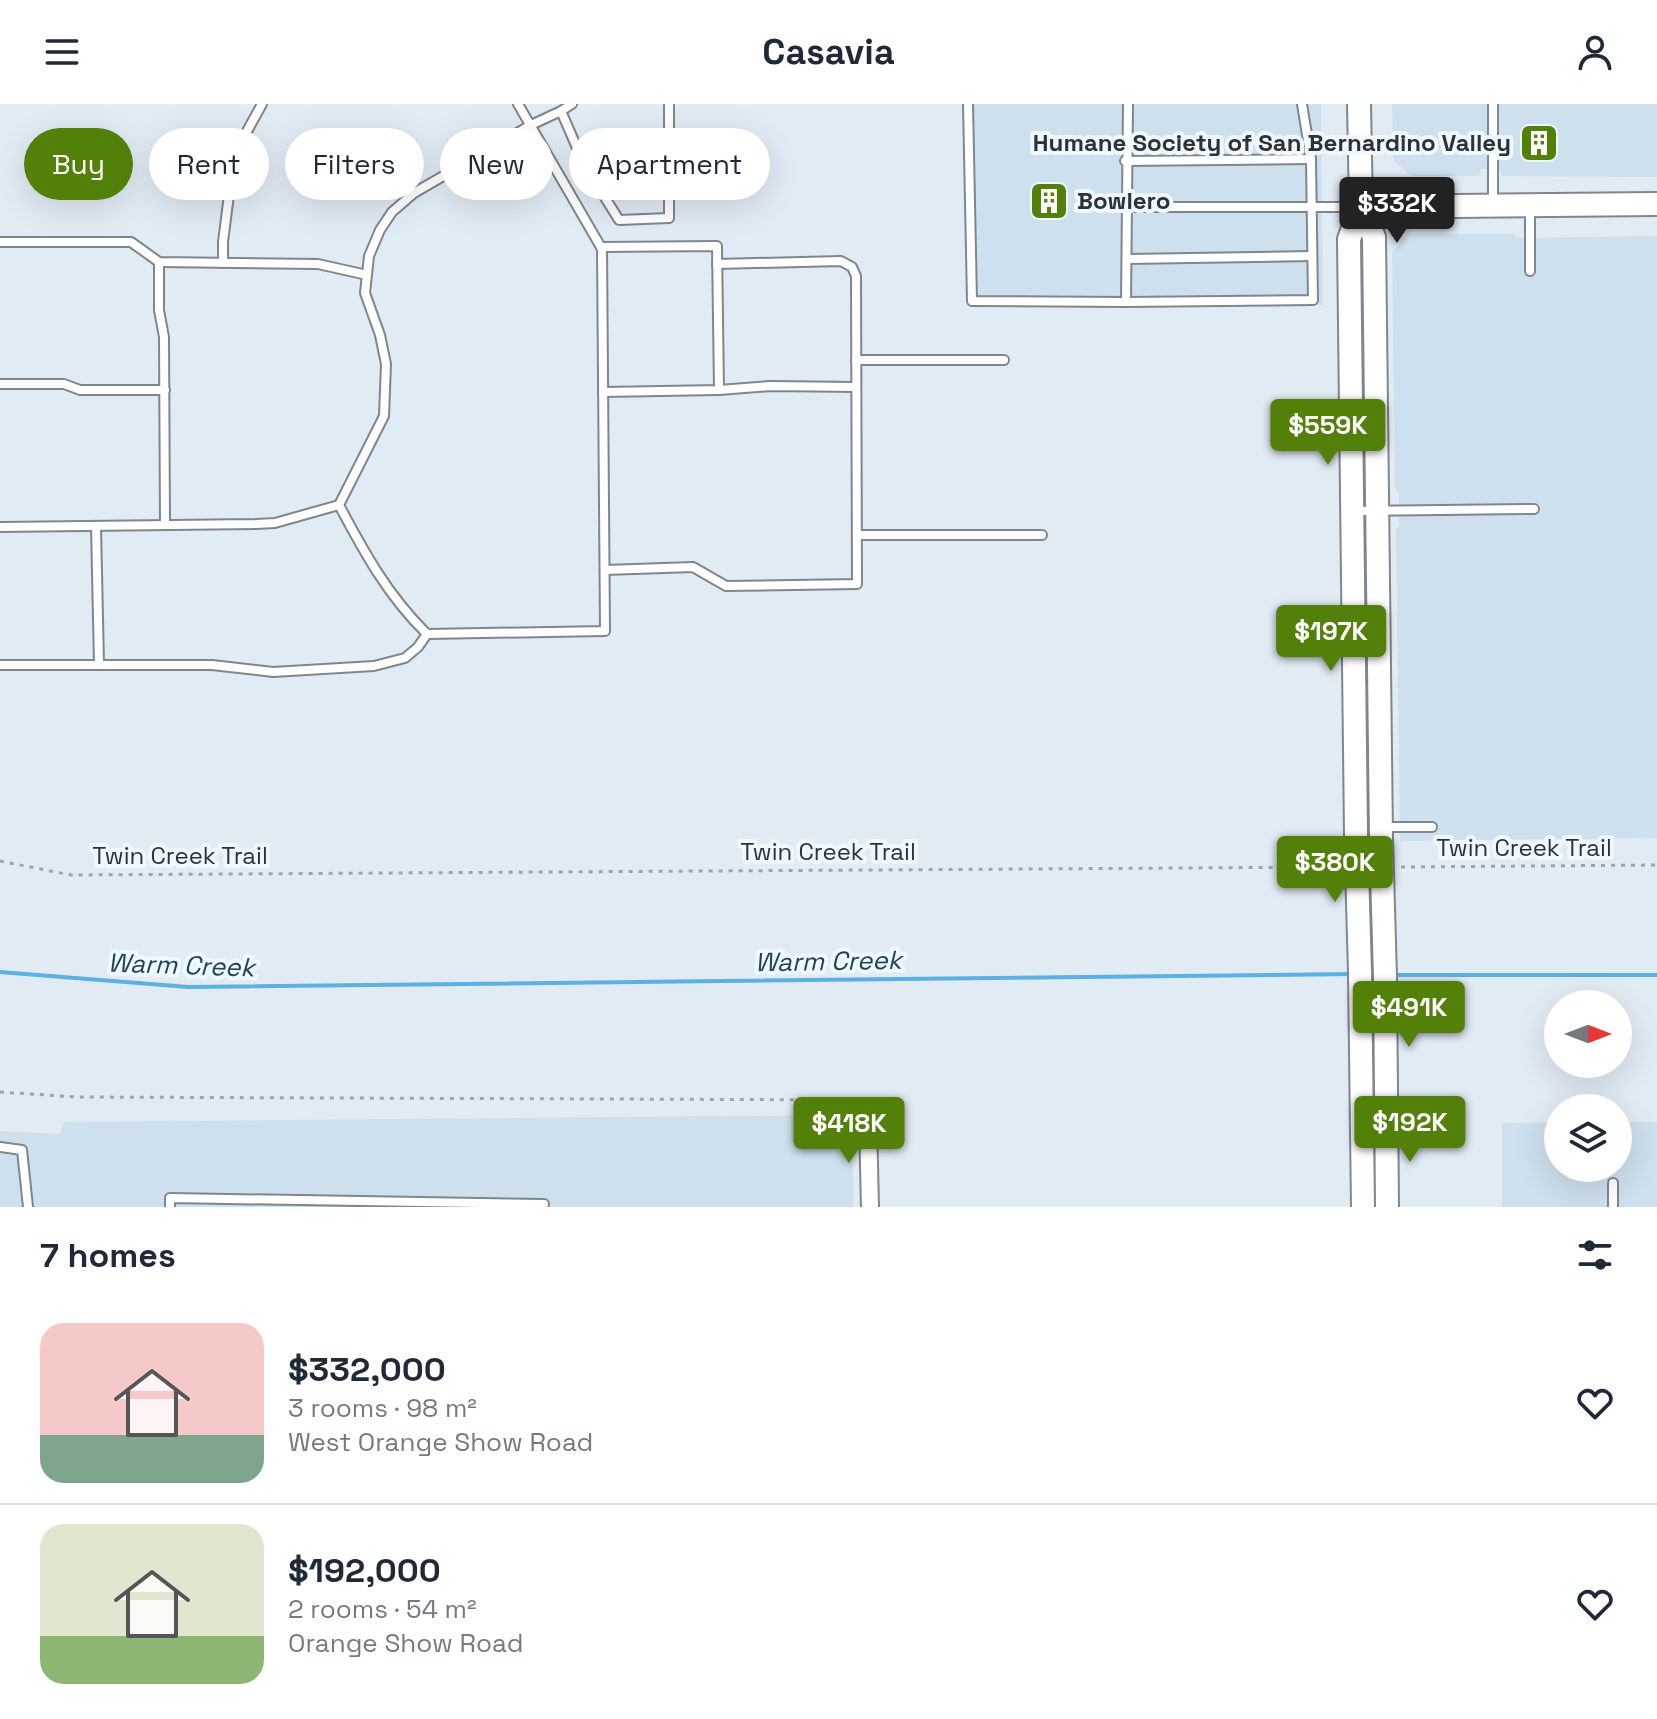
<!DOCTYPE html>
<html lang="en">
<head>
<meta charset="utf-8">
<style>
	:root { --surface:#fff; --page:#f2f2f3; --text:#1f2937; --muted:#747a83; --line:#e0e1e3; --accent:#538009 }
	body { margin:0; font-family:"Space Grotesk",sans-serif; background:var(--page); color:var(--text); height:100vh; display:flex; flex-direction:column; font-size:30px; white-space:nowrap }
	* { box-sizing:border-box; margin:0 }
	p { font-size:26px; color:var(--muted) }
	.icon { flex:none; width:44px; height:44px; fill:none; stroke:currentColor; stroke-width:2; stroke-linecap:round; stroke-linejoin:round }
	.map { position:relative; height:1103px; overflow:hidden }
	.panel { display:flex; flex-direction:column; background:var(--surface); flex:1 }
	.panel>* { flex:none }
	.top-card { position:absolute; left:24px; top:24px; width:800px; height:72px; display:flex; gap:16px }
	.needle { width:52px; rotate:90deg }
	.fabs { position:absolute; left:1544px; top:886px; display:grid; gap:16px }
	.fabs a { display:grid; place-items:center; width:88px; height:88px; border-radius:50%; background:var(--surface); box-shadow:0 8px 32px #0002; font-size:40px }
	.price { position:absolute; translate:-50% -68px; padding:0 18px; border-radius:8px; background:var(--accent); color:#fff; font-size:26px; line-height:52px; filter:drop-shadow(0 2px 4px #0008) }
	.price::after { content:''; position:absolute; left:50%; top:48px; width:24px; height:18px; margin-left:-12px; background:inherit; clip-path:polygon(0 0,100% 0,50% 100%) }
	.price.selected { background:#222; color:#fff }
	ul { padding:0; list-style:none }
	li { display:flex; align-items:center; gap:24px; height:200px; padding:0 40px }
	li+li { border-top:2px solid var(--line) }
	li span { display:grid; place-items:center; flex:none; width:224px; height:160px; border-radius:24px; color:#555 }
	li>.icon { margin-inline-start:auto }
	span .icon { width:96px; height:96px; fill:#fffc; stroke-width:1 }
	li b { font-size:34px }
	h2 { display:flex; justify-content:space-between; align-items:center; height:96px; padding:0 40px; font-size:34px }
	.pill { padding:0 28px; border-radius:36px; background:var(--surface); box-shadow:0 8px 32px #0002; font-size:28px; line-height:72px }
	.pill.selected { background:var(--accent); color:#fff }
	header { display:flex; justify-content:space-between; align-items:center; height:104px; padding:0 40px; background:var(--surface); font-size:36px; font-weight:600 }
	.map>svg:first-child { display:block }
</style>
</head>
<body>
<header><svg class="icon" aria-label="menu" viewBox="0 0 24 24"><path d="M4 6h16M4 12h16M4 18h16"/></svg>Casavia<svg class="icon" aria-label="person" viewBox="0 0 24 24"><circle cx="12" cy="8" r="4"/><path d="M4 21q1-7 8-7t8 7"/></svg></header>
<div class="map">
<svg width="1657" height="1103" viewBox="0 0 1657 1103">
	<rect width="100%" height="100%" fill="#e1ebf4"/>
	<g fill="#cee0ed">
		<polygon points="967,0 1321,0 1323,201 971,203"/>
		<polygon points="1392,0 1657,0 1657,73 1502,72 1500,65 1481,65 1479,72 1411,72 1393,56"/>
		<polygon points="1408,130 1513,130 1517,134 1657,132 1657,734 1400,737 1396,426 1399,422 1399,389 1395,385 1392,148"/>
		<polygon points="853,1011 853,1103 0,1103 0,1027 60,1030 64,1018"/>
		<polygon points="1558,1018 1558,1064 1618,1064 1618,1018 1657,1018 1657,1103 1502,1103 1502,1019"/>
	</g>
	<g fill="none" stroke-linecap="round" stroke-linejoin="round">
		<g stroke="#5bb1e2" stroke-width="4">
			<polyline points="0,868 188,883 1355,870"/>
			<polyline points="1391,871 1657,871"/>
		</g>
		<defs>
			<g id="lane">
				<polyline points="572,0 561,7 584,60 619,116 669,114 669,0"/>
				<polyline points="968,0 972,197 1126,198"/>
				<polyline points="1128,0 1126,198 1313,196 1311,55 1302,0"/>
				<polyline points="1493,0 1493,99"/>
				<polyline points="1125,57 1311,55"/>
				<polyline points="1125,103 1357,103"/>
				<polyline points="1530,104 1530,167"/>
				<polyline points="0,138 131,138 159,158 318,160 367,171"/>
				<polyline points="601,143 717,142 719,286 603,288"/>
				<polyline points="1127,155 1312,152"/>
				<polyline points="159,158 159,206 164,233 165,421"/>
				<polyline points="223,159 223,138 234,51 262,0"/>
				<polyline points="856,256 1004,256"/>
				<polyline points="0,280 64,280 80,286 165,286"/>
				<polyline points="719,286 770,282 856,283"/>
				<path d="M339 401C364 448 388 492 427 530L605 527 602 145 518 0"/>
				<polyline points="1355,407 1534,405"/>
				<polyline points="96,422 99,560"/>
				<polyline points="0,423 256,420 275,419 339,401 384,312 386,260 380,231 365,189 369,152 380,126 392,108 414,89 531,21 561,7"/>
				<polyline points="857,431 1042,431"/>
				<polyline points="605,466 693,463 726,482 857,480 856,172 852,163 841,157 717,160"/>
				<polyline points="0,561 212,561 273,568 374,562 405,554 418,543 427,530"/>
				<polyline points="1385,723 1432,723"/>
				<polyline points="0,1043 22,1046 28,1103"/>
				<polyline points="1613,1079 1613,1103"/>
				<polyline points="170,1103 170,1094 544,1100"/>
			</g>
			<polyline id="street" points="868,1018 870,1103"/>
			<g id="secondary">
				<polyline points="1361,103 1374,133 1381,734"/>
				<polyline points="1361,103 1657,100"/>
				<polyline points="1356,729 1349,135 1361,103 1359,0"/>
				<polyline points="1360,869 1363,1103"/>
				<polyline points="1385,873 1387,1103"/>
			</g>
		</defs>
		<use href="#lane" stroke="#7d878e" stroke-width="12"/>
		<use href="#street" stroke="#7d878e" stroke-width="20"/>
		<use href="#secondary" stroke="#7d878e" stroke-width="26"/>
		<g stroke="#9da5ac" stroke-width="3" stroke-dasharray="4 6" stroke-linecap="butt">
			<polyline points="0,757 71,771 1341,763"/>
			<polyline points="1401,763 1657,761"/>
			<polyline points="0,988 77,993 868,996 868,1004"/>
		</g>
		<use href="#lane" stroke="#fff" stroke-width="8"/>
		<use href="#street" stroke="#fff" stroke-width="16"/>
		<use href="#secondary" stroke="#fff" stroke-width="22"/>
		<defs>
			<g id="secondary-bridge">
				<polyline points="1356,729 1360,869"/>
				<polyline points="1381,734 1385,873"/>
			</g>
		</defs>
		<use href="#secondary-bridge" stroke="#7d878e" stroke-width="26" stroke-linecap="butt"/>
		<use href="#secondary-bridge" stroke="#fff" stroke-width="22"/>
	</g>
	<defs>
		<symbol id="building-square" viewBox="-11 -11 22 22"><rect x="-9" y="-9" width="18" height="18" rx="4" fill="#538009" stroke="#f0f8ff"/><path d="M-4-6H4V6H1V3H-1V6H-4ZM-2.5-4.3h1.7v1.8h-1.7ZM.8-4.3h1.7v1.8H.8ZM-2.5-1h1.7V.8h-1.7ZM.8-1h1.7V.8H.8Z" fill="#fff"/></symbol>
	</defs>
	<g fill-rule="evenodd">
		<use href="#building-square" x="1517" y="17" width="44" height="44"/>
		<use href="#building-square" x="1027" y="75" width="44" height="44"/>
	</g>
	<g text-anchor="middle" stroke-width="8" stroke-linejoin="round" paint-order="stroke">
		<g font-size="24" font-weight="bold" fill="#2d3235" stroke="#f0f8ff" text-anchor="end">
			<text x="1511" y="47">Humane Society of San Bernardino Valley</text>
			<text x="1077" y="105" text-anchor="start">Bowlero</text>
		</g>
		<g font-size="24" fill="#2d3235" stroke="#f0f8ff">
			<text x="1524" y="752">Twin Creek Trail</text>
			<text x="828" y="756">Twin Creek Trail</text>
			<text x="180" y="760">Twin Creek Trail</text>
		</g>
		<g font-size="26" font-style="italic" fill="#1f4459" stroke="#f0f8ff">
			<text transform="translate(828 857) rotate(-1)" y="9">Warm Creek</text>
			<text transform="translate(181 861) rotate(2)" y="9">Warm Creek</text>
		</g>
	</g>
</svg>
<div class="fabs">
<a><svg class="needle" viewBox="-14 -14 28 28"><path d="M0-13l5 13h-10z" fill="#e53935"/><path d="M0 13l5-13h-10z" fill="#747a83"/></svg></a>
<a><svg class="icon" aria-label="layers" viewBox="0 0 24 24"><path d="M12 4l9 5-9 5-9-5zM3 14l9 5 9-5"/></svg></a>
</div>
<b class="price selected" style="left:1397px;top:141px">$332K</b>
<b class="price" style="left:1328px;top:363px">$559K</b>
<b class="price" style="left:1331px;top:569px">$197K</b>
<b class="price" style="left:1335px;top:800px">$380K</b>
<b class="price" style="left:1409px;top:945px">$491K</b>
<b class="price" style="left:1410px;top:1060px">$192K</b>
<b class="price" style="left:849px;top:1061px">$418K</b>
<div class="top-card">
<a class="pill selected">Buy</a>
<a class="pill">Rent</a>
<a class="pill">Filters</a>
<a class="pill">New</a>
<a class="pill">Apartment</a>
</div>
</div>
<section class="panel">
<h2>7 homes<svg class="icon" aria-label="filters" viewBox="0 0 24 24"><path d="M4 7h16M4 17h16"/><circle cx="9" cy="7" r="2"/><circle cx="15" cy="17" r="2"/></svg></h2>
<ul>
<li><span style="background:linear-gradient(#f6c9c9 70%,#7fa58c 0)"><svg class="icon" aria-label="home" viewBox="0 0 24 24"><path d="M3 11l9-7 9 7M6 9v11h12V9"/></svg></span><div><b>$332,000</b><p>3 rooms · 98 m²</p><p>West Orange Show Road</p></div><svg class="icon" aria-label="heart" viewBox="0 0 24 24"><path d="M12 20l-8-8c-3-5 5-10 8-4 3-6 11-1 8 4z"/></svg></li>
<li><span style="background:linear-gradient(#dfe7d0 70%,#8fb573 0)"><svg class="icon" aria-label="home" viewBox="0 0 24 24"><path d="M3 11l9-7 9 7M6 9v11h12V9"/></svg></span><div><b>$192,000</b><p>2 rooms · 54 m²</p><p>Orange Show Road</p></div><svg class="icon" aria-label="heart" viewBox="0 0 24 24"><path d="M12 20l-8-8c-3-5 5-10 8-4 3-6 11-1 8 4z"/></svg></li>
</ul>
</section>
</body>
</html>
